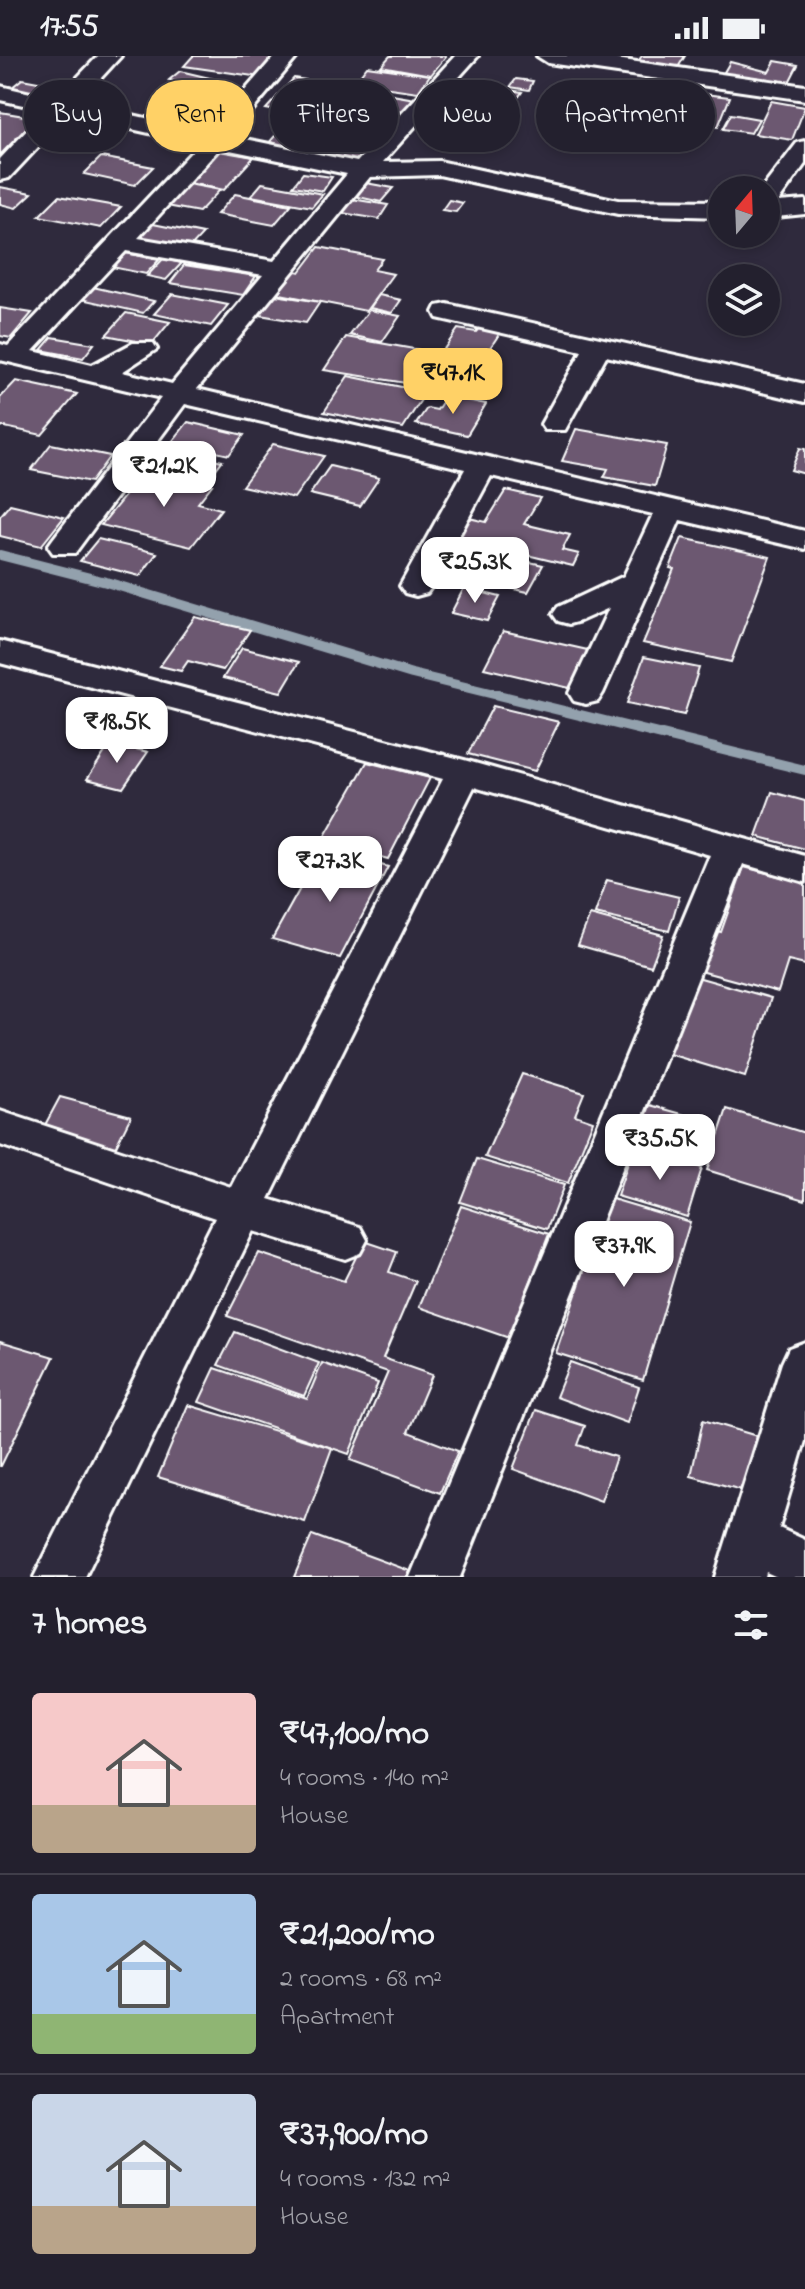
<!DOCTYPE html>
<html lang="en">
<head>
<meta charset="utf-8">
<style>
	:root { --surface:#23202e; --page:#2b2836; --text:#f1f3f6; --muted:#a3a3aa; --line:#403e4a; --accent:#ffd166 }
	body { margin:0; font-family:"Indie Flower",sans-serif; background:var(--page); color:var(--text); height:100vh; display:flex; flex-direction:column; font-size:30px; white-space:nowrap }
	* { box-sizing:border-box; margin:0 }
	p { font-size:26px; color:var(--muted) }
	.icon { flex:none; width:44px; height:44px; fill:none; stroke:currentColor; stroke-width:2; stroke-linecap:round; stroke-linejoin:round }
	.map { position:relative; height:1521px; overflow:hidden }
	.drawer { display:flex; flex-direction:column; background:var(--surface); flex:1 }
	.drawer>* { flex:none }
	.guide { position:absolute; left:24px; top:24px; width:758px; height:72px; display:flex; gap:16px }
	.needle { width:52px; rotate:19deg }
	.tools { position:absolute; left:708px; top:120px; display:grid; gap:16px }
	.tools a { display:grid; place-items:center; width:72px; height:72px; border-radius:50%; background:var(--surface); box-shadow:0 4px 12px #0003,0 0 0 2px var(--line); font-size:40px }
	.price { position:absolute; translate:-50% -68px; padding:0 18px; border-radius:16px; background:#fff; color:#222; font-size:26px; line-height:52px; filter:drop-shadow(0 2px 4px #0008) }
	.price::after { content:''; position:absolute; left:50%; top:48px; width:24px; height:18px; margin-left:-12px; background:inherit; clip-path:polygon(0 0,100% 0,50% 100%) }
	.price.selected { background:var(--accent); color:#111 }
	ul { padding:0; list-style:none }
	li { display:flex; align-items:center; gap:24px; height:200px; padding:0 32px }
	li+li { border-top:2px solid var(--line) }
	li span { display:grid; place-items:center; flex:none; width:224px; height:160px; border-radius:8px; color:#555 }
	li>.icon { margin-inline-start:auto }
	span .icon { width:96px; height:96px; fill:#fffc; stroke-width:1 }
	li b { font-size:34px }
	h2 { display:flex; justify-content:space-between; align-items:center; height:96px; padding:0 32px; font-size:34px }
	.tag { padding:0 28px; border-radius:36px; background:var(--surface); box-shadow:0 4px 12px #0003,0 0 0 2px var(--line); font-size:28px; line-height:72px }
	.tag.selected { background:var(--accent); color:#111 }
	.status { display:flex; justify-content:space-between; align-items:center; height:56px; padding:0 40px; background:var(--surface); direction:ltr }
	.status svg { height:22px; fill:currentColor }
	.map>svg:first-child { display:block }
</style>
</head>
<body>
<div class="status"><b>17:55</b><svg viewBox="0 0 49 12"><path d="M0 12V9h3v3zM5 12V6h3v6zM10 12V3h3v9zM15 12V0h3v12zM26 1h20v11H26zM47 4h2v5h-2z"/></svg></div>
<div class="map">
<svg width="805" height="1521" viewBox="0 0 805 1521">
	<rect width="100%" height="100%" fill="#2f2a3d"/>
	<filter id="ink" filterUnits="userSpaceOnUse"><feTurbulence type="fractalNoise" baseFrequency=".0125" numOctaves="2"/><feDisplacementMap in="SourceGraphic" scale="16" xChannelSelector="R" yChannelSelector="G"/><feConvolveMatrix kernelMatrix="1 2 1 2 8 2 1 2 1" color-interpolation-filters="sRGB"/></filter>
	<g filter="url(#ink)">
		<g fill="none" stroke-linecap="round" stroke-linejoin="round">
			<polyline stroke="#93a1ad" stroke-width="10" points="0,499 106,526 412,618 805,714"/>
		</g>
		<g fill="#6c5971" stroke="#fff" stroke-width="2">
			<polygon points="193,0 277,0 260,21 184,10"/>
			<polygon points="390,0 446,0 431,19 381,10"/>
			<polygon points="642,0 685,0 675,16 635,9"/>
			<polygon points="775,5 798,9 785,34 720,23 730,6 769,16"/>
			<polygon points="367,10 430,19 418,36 354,27"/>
			<polygon points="180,15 231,27 220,36 169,24"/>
			<polygon points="294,22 415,43 404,56 310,40 294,58 266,53"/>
			<polygon points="22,23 49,28 39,37 11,32"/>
			<polygon points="516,23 533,25 529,34 510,31"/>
			<polygon points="451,25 522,36 509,55 437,43"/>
			<polygon points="704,38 730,41 718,71 690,67"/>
			<polygon points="771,45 805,51 792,84 755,78"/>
			<polygon points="458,53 510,62 501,76 448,67"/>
			<polygon points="0,56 36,62 0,99"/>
			<polygon points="731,58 759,63 751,77 723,73"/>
			<polygon points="287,66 313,71 294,94 267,89"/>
			<polygon points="320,67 384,78 362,106 297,95"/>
			<polygon points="219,95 254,101 224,134 189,127"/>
			<polygon points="101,101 153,111 135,129 84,118"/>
			<polygon points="303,117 332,121 323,135 293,130"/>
			<polygon points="262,127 323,138 312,151 251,140"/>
			<polygon points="366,127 393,132 381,146 354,140"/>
			<polygon points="188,128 220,134 199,156 167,150"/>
			<polygon points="0,131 32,137 16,152 0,148"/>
			<polygon points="235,138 291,149 274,169 217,158"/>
			<polygon points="59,140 121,151 101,172 39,160"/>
			<polygon points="352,143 388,149 379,163 342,157"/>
			<polygon points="449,144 463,147 456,156 442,154"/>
			<polygon points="148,167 203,178 190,192 134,181"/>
			<polygon points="319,191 382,203 374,214 393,218 366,255 270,236 287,213 300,216"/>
			<polygon points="121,196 159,204 146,218 107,210"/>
			<polygon points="163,203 182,207 166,224 147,220"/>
			<polygon points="184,209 256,220 243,239 170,227"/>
			<polygon points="93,231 154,245 143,257 81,243"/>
			<polygon points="172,238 228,249 211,270 154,258"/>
			<polygon points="275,239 320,246 306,267 260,259"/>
			<polygon points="379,239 401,244 392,257 370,252"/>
			<polygon points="0,252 32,257 11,282 0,280"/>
			<polygon points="369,254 400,260 382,286 350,279"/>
			<polygon points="126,257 170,266 152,288 106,279"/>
			<polygon points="481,270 502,274 462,334 421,326 458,273 476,276"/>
			<polygon points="52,281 94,288 83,302 41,294"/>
			<polygon points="346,281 431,296 412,328 324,314"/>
			<polygon points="348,320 426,336 403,372 324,356"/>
			<polygon points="16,325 77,338 42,379 0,370 0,342"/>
			<polygon points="446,340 486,348 467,379 416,368 427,352 437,354"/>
			<polygon points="188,366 244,379 229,399 172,386"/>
			<polygon points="576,373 667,389 655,430 604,421 608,413 562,405"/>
			<polygon points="51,388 110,400 91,426 31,414"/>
			<polygon points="273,388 324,400 294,442 242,430"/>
			<polygon points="800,392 805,393 805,418 791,414"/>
			<polygon points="191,398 222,405 210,421 178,414"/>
			<polygon points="330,410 379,422 360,450 310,438"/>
			<polygon points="146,414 212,429 198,447 221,453 191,491 101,469"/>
			<polygon points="506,434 540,442 524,468 570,479 562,494 579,498 573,510 456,482 469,462 486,466"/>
			<polygon points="10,448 64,461 41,490 0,480 0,460"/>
			<polygon points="682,482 770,501 731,606 643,587 674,513 670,512"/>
			<polygon points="98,483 157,497 140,520 80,505"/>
			<polygon points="489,497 543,509 528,536 474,524"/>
			<polygon points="464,532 500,541 487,565 451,557"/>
			<polygon points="195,561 250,574 223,614 188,605 181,615 160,610"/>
			<polygon points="503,575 592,595 574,633 484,612"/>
			<polygon points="242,592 299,606 281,636 223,622"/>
			<polygon points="644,601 699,612 684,659 627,647"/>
			<polygon points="493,650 559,666 535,715 468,698"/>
			<polygon points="111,687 148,696 123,732 87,723"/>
			<polygon points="367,706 430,722 388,803 322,785"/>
			<polygon points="772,736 805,745 805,793 756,780"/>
			<polygon points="322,793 388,811 340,902 272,883"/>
			<polygon points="744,811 805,827 805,909 788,905 778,936 693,913 708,873 721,876"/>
			<polygon points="607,824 679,841 669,875 595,858"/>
			<polygon points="590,859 663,879 651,910 578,889"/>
			<polygon points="697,921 771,942 745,1021 669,998"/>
			<polygon points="522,1018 584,1037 575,1059 593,1065 568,1127 485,1101"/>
			<polygon points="60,1041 131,1060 111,1100 39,1080"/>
			<polygon points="650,1049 710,1066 697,1107 637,1089"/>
			<polygon points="727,1053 805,1077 805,1144 707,1114"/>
			<polygon points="633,1092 702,1112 687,1161 617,1140"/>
			<polygon points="477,1103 564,1129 547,1173 460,1146"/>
			<polygon points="609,1142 690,1166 643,1324 556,1297"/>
			<polygon points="461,1150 549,1178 509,1282 419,1251"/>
			<polygon points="364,1185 397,1196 389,1216 416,1225 383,1302 432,1319 408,1376 458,1395 440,1437 350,1404 388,1316 227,1260 259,1197 344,1225"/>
			<polygon points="235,1276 319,1307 304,1340 218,1309"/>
			<polygon points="0,1285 54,1301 1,1410 0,1410"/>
			<polygon points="570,1306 639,1331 627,1367 556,1341"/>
			<polygon points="322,1307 378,1327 349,1398 199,1346 215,1312 307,1343"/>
			<polygon points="188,1349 332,1392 305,1466 158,1421"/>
			<polygon points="536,1354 585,1370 578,1389 616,1401 601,1445 513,1413"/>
			<polygon points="703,1364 757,1380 745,1435 691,1420"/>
			<polygon points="312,1479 410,1515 407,1521 294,1521"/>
		</g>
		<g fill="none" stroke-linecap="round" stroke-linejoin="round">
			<defs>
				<g id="minor">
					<path d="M98 0H121L78 47 209 76 275 0H298L231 80 357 106 455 0H478L383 106 439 105 618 144 722 145V161L618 158 439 119 370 121 197 333 805 475V493L680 464 603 637 598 645 586 648 574 645 569 637 609 552 580 565 569 568 558 565 553 558 558 551 624 520 653 458 491 420 432 530 427 537 416 540 405 537 400 530 465 413 185 348 75 497H53L48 490 53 483 161 342 0 304V288L8 290 199 88 68 59 9 122 0 124V103L46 54 0 44V30L57 43ZM220 92 347 118 274 205 138 182ZM126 195 263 219 172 328 122 316 157 293 153 287H133L92 309 33 295Z"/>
					<polygon points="537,0 595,0 805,30 805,44 548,7"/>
					<polygon points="805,85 805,108 778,146 805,144 805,158 766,162 766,134 761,134 797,87"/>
					<polygon points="447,248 805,328 805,346 606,300 565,374 545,374 541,368 582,295 437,262 434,256 437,250"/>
					<polygon points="0,585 464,704 805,800 805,826 743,808 460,1521 410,1521 710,799 474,731 269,1143 360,1171 367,1184 360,1197 345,1203 253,1175 85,1521 34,1521 215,1162 0,1089 0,1055 231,1131 443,723 0,607"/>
					<polygon points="805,1286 805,1385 779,1472 805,1484 805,1521 777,1521 766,1516 765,1521 715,1521 782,1307 789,1292"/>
				</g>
			</defs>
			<use href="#minor" stroke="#fff" stroke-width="6"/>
			<use href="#minor" fill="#2f2a3d" fill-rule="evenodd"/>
		</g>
	</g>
</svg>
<div class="tools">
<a><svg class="needle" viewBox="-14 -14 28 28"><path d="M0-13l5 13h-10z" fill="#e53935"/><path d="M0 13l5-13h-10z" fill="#a3a3aa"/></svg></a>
<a><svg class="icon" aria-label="layers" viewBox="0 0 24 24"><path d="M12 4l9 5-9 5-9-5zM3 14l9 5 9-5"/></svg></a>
</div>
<b class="price selected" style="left:453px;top:360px">₹47.1K</b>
<b class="price" style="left:164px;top:453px">₹21.2K</b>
<b class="price" style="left:475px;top:549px">₹25.3K</b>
<b class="price" style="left:117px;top:709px">₹18.5K</b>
<b class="price" style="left:330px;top:848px">₹27.3K</b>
<b class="price" style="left:660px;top:1126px">₹35.5K</b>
<b class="price" style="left:624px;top:1233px">₹37.9K</b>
<div class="guide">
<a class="tag">Buy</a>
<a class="tag selected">Rent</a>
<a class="tag">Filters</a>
<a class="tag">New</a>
<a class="tag">Apartment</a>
</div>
</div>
<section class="drawer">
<h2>7 homes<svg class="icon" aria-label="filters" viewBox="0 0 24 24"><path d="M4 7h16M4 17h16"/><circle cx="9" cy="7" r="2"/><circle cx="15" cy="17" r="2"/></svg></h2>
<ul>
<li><span style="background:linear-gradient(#f6c9c9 70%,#b9a48a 0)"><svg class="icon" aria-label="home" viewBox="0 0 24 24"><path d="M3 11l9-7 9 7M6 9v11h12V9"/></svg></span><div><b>₹47,100/mo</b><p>4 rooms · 140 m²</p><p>House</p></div></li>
<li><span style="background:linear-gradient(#a9c7e8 75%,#8fb573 0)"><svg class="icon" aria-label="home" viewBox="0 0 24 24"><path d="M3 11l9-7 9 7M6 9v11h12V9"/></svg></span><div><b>₹21,200/mo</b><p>2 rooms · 68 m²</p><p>Apartment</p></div></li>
<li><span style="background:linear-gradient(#c9d6e8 70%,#b9a48a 0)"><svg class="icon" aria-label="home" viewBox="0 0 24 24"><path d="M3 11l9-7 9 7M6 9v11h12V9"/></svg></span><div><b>₹37,900/mo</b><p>4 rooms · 132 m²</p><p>House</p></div></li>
</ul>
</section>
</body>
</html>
